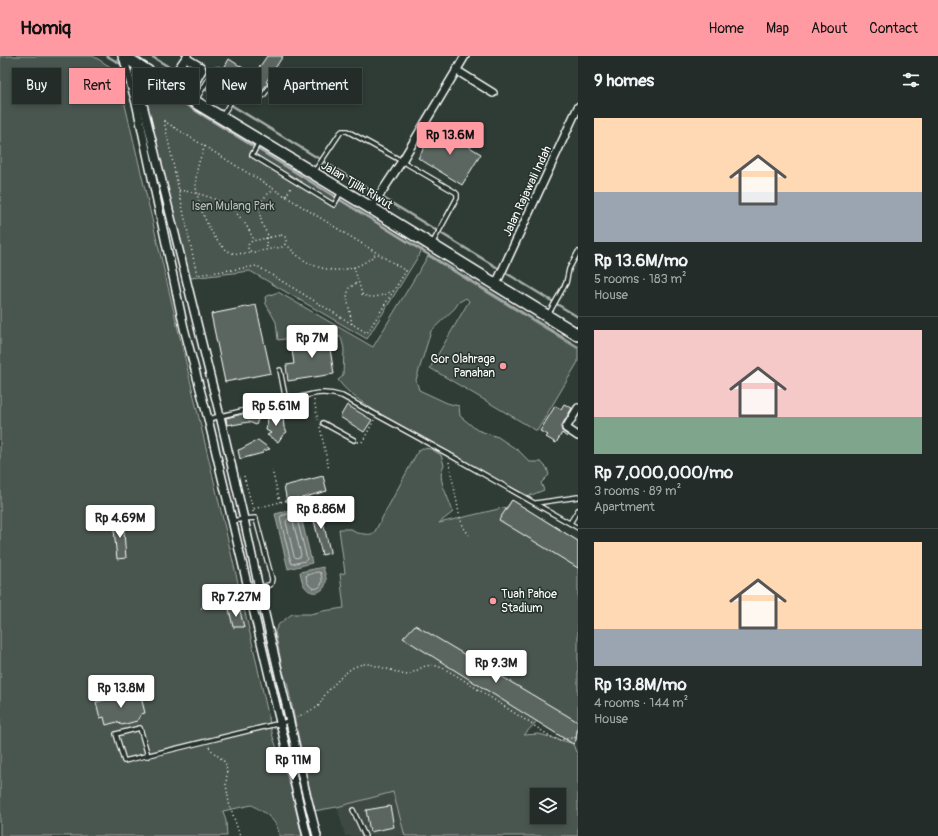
<!DOCTYPE html>
<html lang="en">
<head>
<meta charset="utf-8">
<style>
	:root { --surface:#232c28; --page:#2b3430; --text:#f1f3f6; --muted:#a3a7a8; --line:#404845; --accent:#ff9aa2 }
	body { margin:0; font-family:Pangolin,sans-serif; background:var(--page); color:var(--text); height:100vh; display:flex; flex-direction:column; font-size:15px; white-space:nowrap }
	* { box-sizing:border-box; margin:0 }
	p { font-size:13px; color:var(--muted) }
	.icon { flex:none; width:22px; height:22px; fill:none; stroke:currentColor; stroke-width:2; stroke-linecap:round; stroke-linejoin:round }
	.map { position:relative; flex:1; overflow:hidden }
	.details { display:flex; flex-direction:column; background:var(--surface); width:360px }
	.details>* { flex:none }
	.guide { position:absolute; left:12px; top:12px; width:380px; height:36px; display:flex; gap:8px }
	.buttons { position:absolute; left:530px; top:732px; display:grid; gap:8px }
	.buttons a { display:grid; place-items:center; width:36px; height:36px; border-radius:0px; background:var(--surface); box-shadow:0 2px 6px #0003,0 0 0 1px var(--line); font-size:20px }
	.price { position:absolute; translate:-50% -34px; padding:0 9px; border-radius:4px; background:#fff; color:#222; font-size:13px; line-height:26px; filter:drop-shadow(0 1px 2px #0008) }
	.price::after { content:''; position:absolute; left:50%; top:24px; width:12px; height:9px; margin-left:-6px; background:inherit; clip-path:polygon(0 0,100% 0,50% 100%) }
	.price.on { background:var(--accent); color:#111 }
	ul { padding:0; list-style:none }
	li { display:grid; align-content:center; gap:8px; height:212px; padding:0 16px }
	li+li { border-top:1px solid var(--line) }
	li span { display:grid; place-items:center; height:124px; border-radius:0px; color:#555 }
	li>.icon { margin-inline-start:auto }
	span .icon { width:72px; height:72px; fill:#fffc; stroke-width:1 }
	li b { font-size:17px }
	h2 { display:flex; justify-content:space-between; align-items:center; height:48px; padding:0 16px; font-size:17px }
	.pill { padding:0 14px; border-radius:0px; background:var(--surface); box-shadow:0 2px 6px #0003,0 0 0 1px var(--line); font-size:14px; line-height:36px }
	.pill.on { background:var(--accent); color:#111 }
	header { display:flex; align-items:center; gap:24px; box-sizing:border-box; height:56px; padding:0 20px; background:var(--accent); color:#111 }
	header strong { font-size:19px }
	nav { display:flex; gap:22px; margin-inline-start:auto; font-size:14px }
	main { display:flex; flex:1; min-height:0 }
	.map>svg:first-child { display:block }
</style>
</head>
<body>
<header>
<strong>Homiq</strong>
<nav><a>Home</a><a>Map</a><a>About</a><a>Contact</a></nav>
</header>
<main>
<div class="map">
<svg width="578" height="780" viewBox="0 0 578 780">
	<rect width="100%" height="100%" fill="#2f3b35"/>
	<filter id="ink" filterUnits="userSpaceOnUse"><feTurbulence type="fractalNoise" baseFrequency=".025" numOctaves="2"/><feDisplacementMap in="SourceGraphic" scale="8" xChannelSelector="R" yChannelSelector="G"/><feConvolveMatrix kernelMatrix="1 2 1 2 8 2 1 2 1" color-interpolation-filters="sRGB"/></filter>
	<g filter="url(#ink)">
		<polygon fill="#3c4842" points="393,736 405,780 345,780 337,751"/>
		<g fill="#4a544f" stroke="#a4aaa7" fill-rule="evenodd">
			<path d="M0 0H93L117 15 252 586 273 681 290 729 302 780H279C279 765 264 756 252 749L223 755 226 765 227 780H0Z"/>
			<polygon points="128,6 424,191 367,283 250,215 183,223"/>
			<path d="M428 200 578 293V306L537 375 430 312 469 245 466 242 459 246 455 252 431 275 416 324 419 334 447 347 459 350 460 360 477 374 498 381 519 395 530 406H541L547 412 549 419 541 427 544 434 529 440 510 431 375 355C361 345 348 338 338 324L343 320 344 293 341 281 291 282 278 284 276 266 266 248 265 241 278 236 373 291Z"/>
			<path d="M422 392 431 393 441 399 444 409C438 419 443 430 447 440 449 445 451 450 453 456L439 467 507 451 512 444 578 485V675H577L576 684 573 688 576 696 578 697V780H405L393 736 337 751 314 755 287 626 283 616 275 575 279 568 292 558H310L323 555 344 552 340 518 345 517 339 473H352L356 477C362 477 368 480 374 477L418 395ZM537 665 571 687 539 678 524 679ZM537 739H559V761H537Z"/>
		</g>
		<g fill="#707975" stroke="#a9afac">
			<polygon points="299,452 312,507 288,513 275,458"/>
			<path d="M323 511C324 515 327 522 326 526 325 537 311 540 305 531 302 527 301 521 300 516Z"/>
		</g>
		<g fill="none" stroke-linecap="round" stroke-linejoin="round">
			<g stroke="#c6c9c8" stroke-width="1">
				<polygon points="294,457 296,459 307,503 305,505 292,508 291,506 280,462 281,460"/>
				<polygon points="291,463 293,465 301,499 300,501 296,502 294,500 286,466 287,464"/>
				<path d="M318 516 321 517C321 519 322 522 322 524 323 535 307 537 306 520Z"/>
			</g>
			<g stroke="#a9afac" stroke-width="2.5">
				<polyline points="107,0 124,10"/>
				<polyline points="151,0 578,261"/>
				<polyline points="138,19 578,291"/>
			</g>
		</g>
		<g fill="#5b6661" stroke="#fff">
			<polygon points="267,0 283,0 266,26 268,27 260,37 243,26 235,19 224,12 229,3 254,19"/>
			<polygon points="437,71 481,98 462,129 418,102"/>
			<polygon points="256,249 271,317 225,326 211,258"/>
			<polygon points="335,280 337,292 330,293 334,318 288,325 286,309 294,308 291,287"/>
			<polygon points="564,348 572,352 561,371 562,375 568,379 567,381 562,377 556,387 546,381 548,379 540,375 555,350 561,353"/>
			<polygon points="347,349 372,364 364,376 340,361"/>
			<polygon points="262,353 256,369 249,366 232,369 233,368 227,369 226,362"/>
			<polygon points="269,357 275,361 283,361 284,371 287,376 283,379 278,386 267,379 271,377 266,374"/>
			<polygon points="258,384 270,393 263,395 263,397 240,403 238,394 241,393"/>
			<polygon points="323,420 327,435 287,446 284,430"/>
			<polygon points="512,444 578,485 578,512 499,464"/>
			<polygon points="319,449 330,495 330,497 322,499 311,451"/>
			<polygon points="123,463 126,502 117,503 113,464"/>
			<polygon points="239,551 244,571 233,571 229,553"/>
			<polygon points="415,569 578,666 576,684 573,688 403,582"/>
			<polygon points="123,637 124,641 140,637 145,657 141,658 137,665 122,669 117,666 106,669 104,661 100,662 96,646 113,642 112,640"/>
			<polygon points="390,750 394,771 370,776 366,754"/>
		</g>
		<g fill="none" stroke-linecap="round" stroke-linejoin="round">
			<defs>
				<g id="service">
					<polyline points="241,29 260,41 263,40 275,23"/>
					<polyline points="196,44 214,14 219,13 233,22 241,29 237,36 222,60"/>
					<polyline points="259,86 252,99 334,149 341,136"/>
					<polyline points="314,116 340,77 342,75 347,75 402,105 455,136 457,138 457,142 432,188"/>
					<polyline points="548,259 566,227 569,213 578,196"/>
					<polyline points="280,314 286,345"/>
					<path d="M208 363 313 338C324 336 332 337 342 340L448 398 578 472"/>
					<polyline points="323,367 354,384"/>
					<polyline points="536,447 578,441"/>
					<polyline points="232,465 244,463 255,462 256,463 272,523 271,528 269,529 249,534"/>
					<polyline points="570,467 578,454"/>
					<path d="M148 700 140 672 116 678 124 705C180 692 234 678 289 665"/>
					<polyline points="353,754 365,780"/>
				</g>
				<g id="minor">
					<polyline points="123,0 137,51 184,272 208,363 307,780"/>
					<polyline points="186,2 201,11 202,14 187,41"/>
					<polyline points="138,9 136,13 135,16 220,360 244,463 259,532 287,653 305,733 317,780"/>
					<polyline points="456,14 493,37"/>
					<polyline points="167,29 187,0"/>
					<polyline points="371,152 402,105 465,0"/>
					<polyline points="496,228 578,51"/>
					<polyline points="578,352 566,372 578,380"/>
				</g>
				<polyline id="trunk" points="124,0 187,41 371,152 578,279"/>
			</defs>
			<use href="#service" stroke="#fff" stroke-width="6"/>
			<use href="#minor" stroke="#fff" stroke-width="10"/>
			<use href="#trunk" stroke="#fff" stroke-width="14"/>
			<g stroke="#fff" stroke-width="1.5" stroke-dasharray="1 3" stroke-linecap="butt">
				<polygon points="164,65 406,215 367,277 257,210 197,219"/>
				<path d="M205 90C200 102 196 113 196 126 195 144 212 188 230 196 237 199 244 197 252 196"/>
				<path d="M179 134C203 138 228 144 243 165 248 171 251 178 254 185"/>
				<polyline points="286,140 292,130"/>
				<polygon points="281,179 285,181 286,183 286,187 282,191 254,196 250,195 248,193 248,189 252,185"/>
				<polyline points="266,182 267,193"/>
				<path d="M270 182C262 171 255 154 264 142 267 138 271 136 274 134"/>
				<path d="M286 188C291 193 296 199 302 203 327 219 355 218 377 197"/>
				<path d="M354 211 362 238C372 244 382 240 392 235"/>
				<polyline points="352,268 347,241 349,232 358,226"/>
				<polyline points="314,344 318,364"/>
				<polyline points="320,371 329,414"/>
				<polyline points="358,386 362,386 364,383 374,364"/>
				<polyline points="449,406 460,462 464,472 469,479"/>
				<polyline points="272,414 280,446"/>
				<polyline points="244,420 253,453"/>
				<polyline points="253,456 253,453 299,441 301,448"/>
				<polyline points="201,552 211,551 243,542"/>
				<polyline points="297,661 318,651 326,637 343,619 352,612 362,608 369,608 391,614 401,618 408,619 425,610 433,609 443,612 462,623 553,682 559,684 578,681"/>
				<polyline points="209,691 213,696 223,704 226,709 227,717 226,728 229,747 240,780"/>
			</g>
			<use href="#service" stroke="#26332d" stroke-width="3.5"/>
			<use href="#minor" stroke="#26332d" stroke-width="7"/>
			<use href="#trunk" stroke="#26332d" stroke-width="11"/>
		</g>
	</g>
	<g fill="#ff9aa2" stroke="#26332d" stroke-width="1.5">
		<circle cx="503" cy="310" r="4"/>
		<circle cx="493" cy="545" r="4"/>
	</g>
	<g text-anchor="middle" stroke-width="3" stroke-linejoin="round" paint-order="stroke">
		<g font-size="12" fill="#fff" stroke="#26332d">
			<text transform="translate(357 129) rotate(31)" y="4">Jalan Tjilik Riwut</text>
			<text transform="translate(527 135) rotate(-65)" y="4">Jalan Rajawali Indah</text>
		</g>
		<g font-size="12" fill="#b7bbb9" stroke="#26332d">
			<text x="233" y="154">Isen Mulang Park</text>
		</g>
		<g font-size="12" fill="#fff" stroke="#26332d" text-anchor="end">
			<text x="495" y="307">Gor Olahraga<tspan x="495" dy="14">Panahan</tspan></text>
			<text x="501" y="542" text-anchor="start">Tuah Pahoe<tspan x="501" dy="14">Stadium</tspan></text>
		</g>
	</g>
</svg>
<div class="buttons">
<a><svg class="icon" aria-label="layers" viewBox="0 0 24 24"><path d="M12 4l9 5-9 5-9-5zM3 14l9 5 9-5"/></svg></a>
</div>
<b class="price on" style="left:450px;top:100px">Rp 13.6M</b>
<b class="price" style="left:312px;top:303px">Rp 7M</b>
<b class="price" style="left:276px;top:371px">Rp 5.61M</b>
<b class="price" style="left:321px;top:474px">Rp 8.86M</b>
<b class="price" style="left:120px;top:483px">Rp 4.69M</b>
<b class="price" style="left:236px;top:562px">Rp 7.27M</b>
<b class="price" style="left:496px;top:628px">Rp 9.3M</b>
<b class="price" style="left:121px;top:653px">Rp 13.8M</b>
<b class="price" style="left:293px;top:725px">Rp 11M</b>
<div class="guide">
<a class="pill">Buy</a>
<a class="pill on">Rent</a>
<a class="pill">Filters</a>
<a class="pill">New</a>
<a class="pill">Apartment</a>
</div>
</div>
<section class="details">
<h2>9 homes<svg class="icon" aria-label="filters" viewBox="0 0 24 24"><path d="M4 7h16M4 17h16"/><circle cx="9" cy="7" r="2"/><circle cx="15" cy="17" r="2"/></svg></h2>
<ul>
<li><span style="background:linear-gradient(#ffd9b3 60%,#9aa5b1 0)"><svg class="icon" aria-label="home" viewBox="0 0 24 24"><path d="M3 11l9-7 9 7M6 9v11h12V9"/></svg></span><div><b>Rp 13.6M/mo</b><p>5 rooms · 183 m²</p><p>House</p></div></li>
<li><span style="background:linear-gradient(#f6c9c9 70%,#7fa58c 0)"><svg class="icon" aria-label="home" viewBox="0 0 24 24"><path d="M3 11l9-7 9 7M6 9v11h12V9"/></svg></span><div><b>Rp 7,000,000/mo</b><p>3 rooms · 89 m²</p><p>Apartment</p></div></li>
<li><span style="background:linear-gradient(#ffd9b3 70%,#9aa5b1 0)"><svg class="icon" aria-label="home" viewBox="0 0 24 24"><path d="M3 11l9-7 9 7M6 9v11h12V9"/></svg></span><div><b>Rp 13.8M/mo</b><p>4 rooms · 144 m²</p><p>House</p></div></li>
</ul>
</section>
</main>
</body>
</html>
